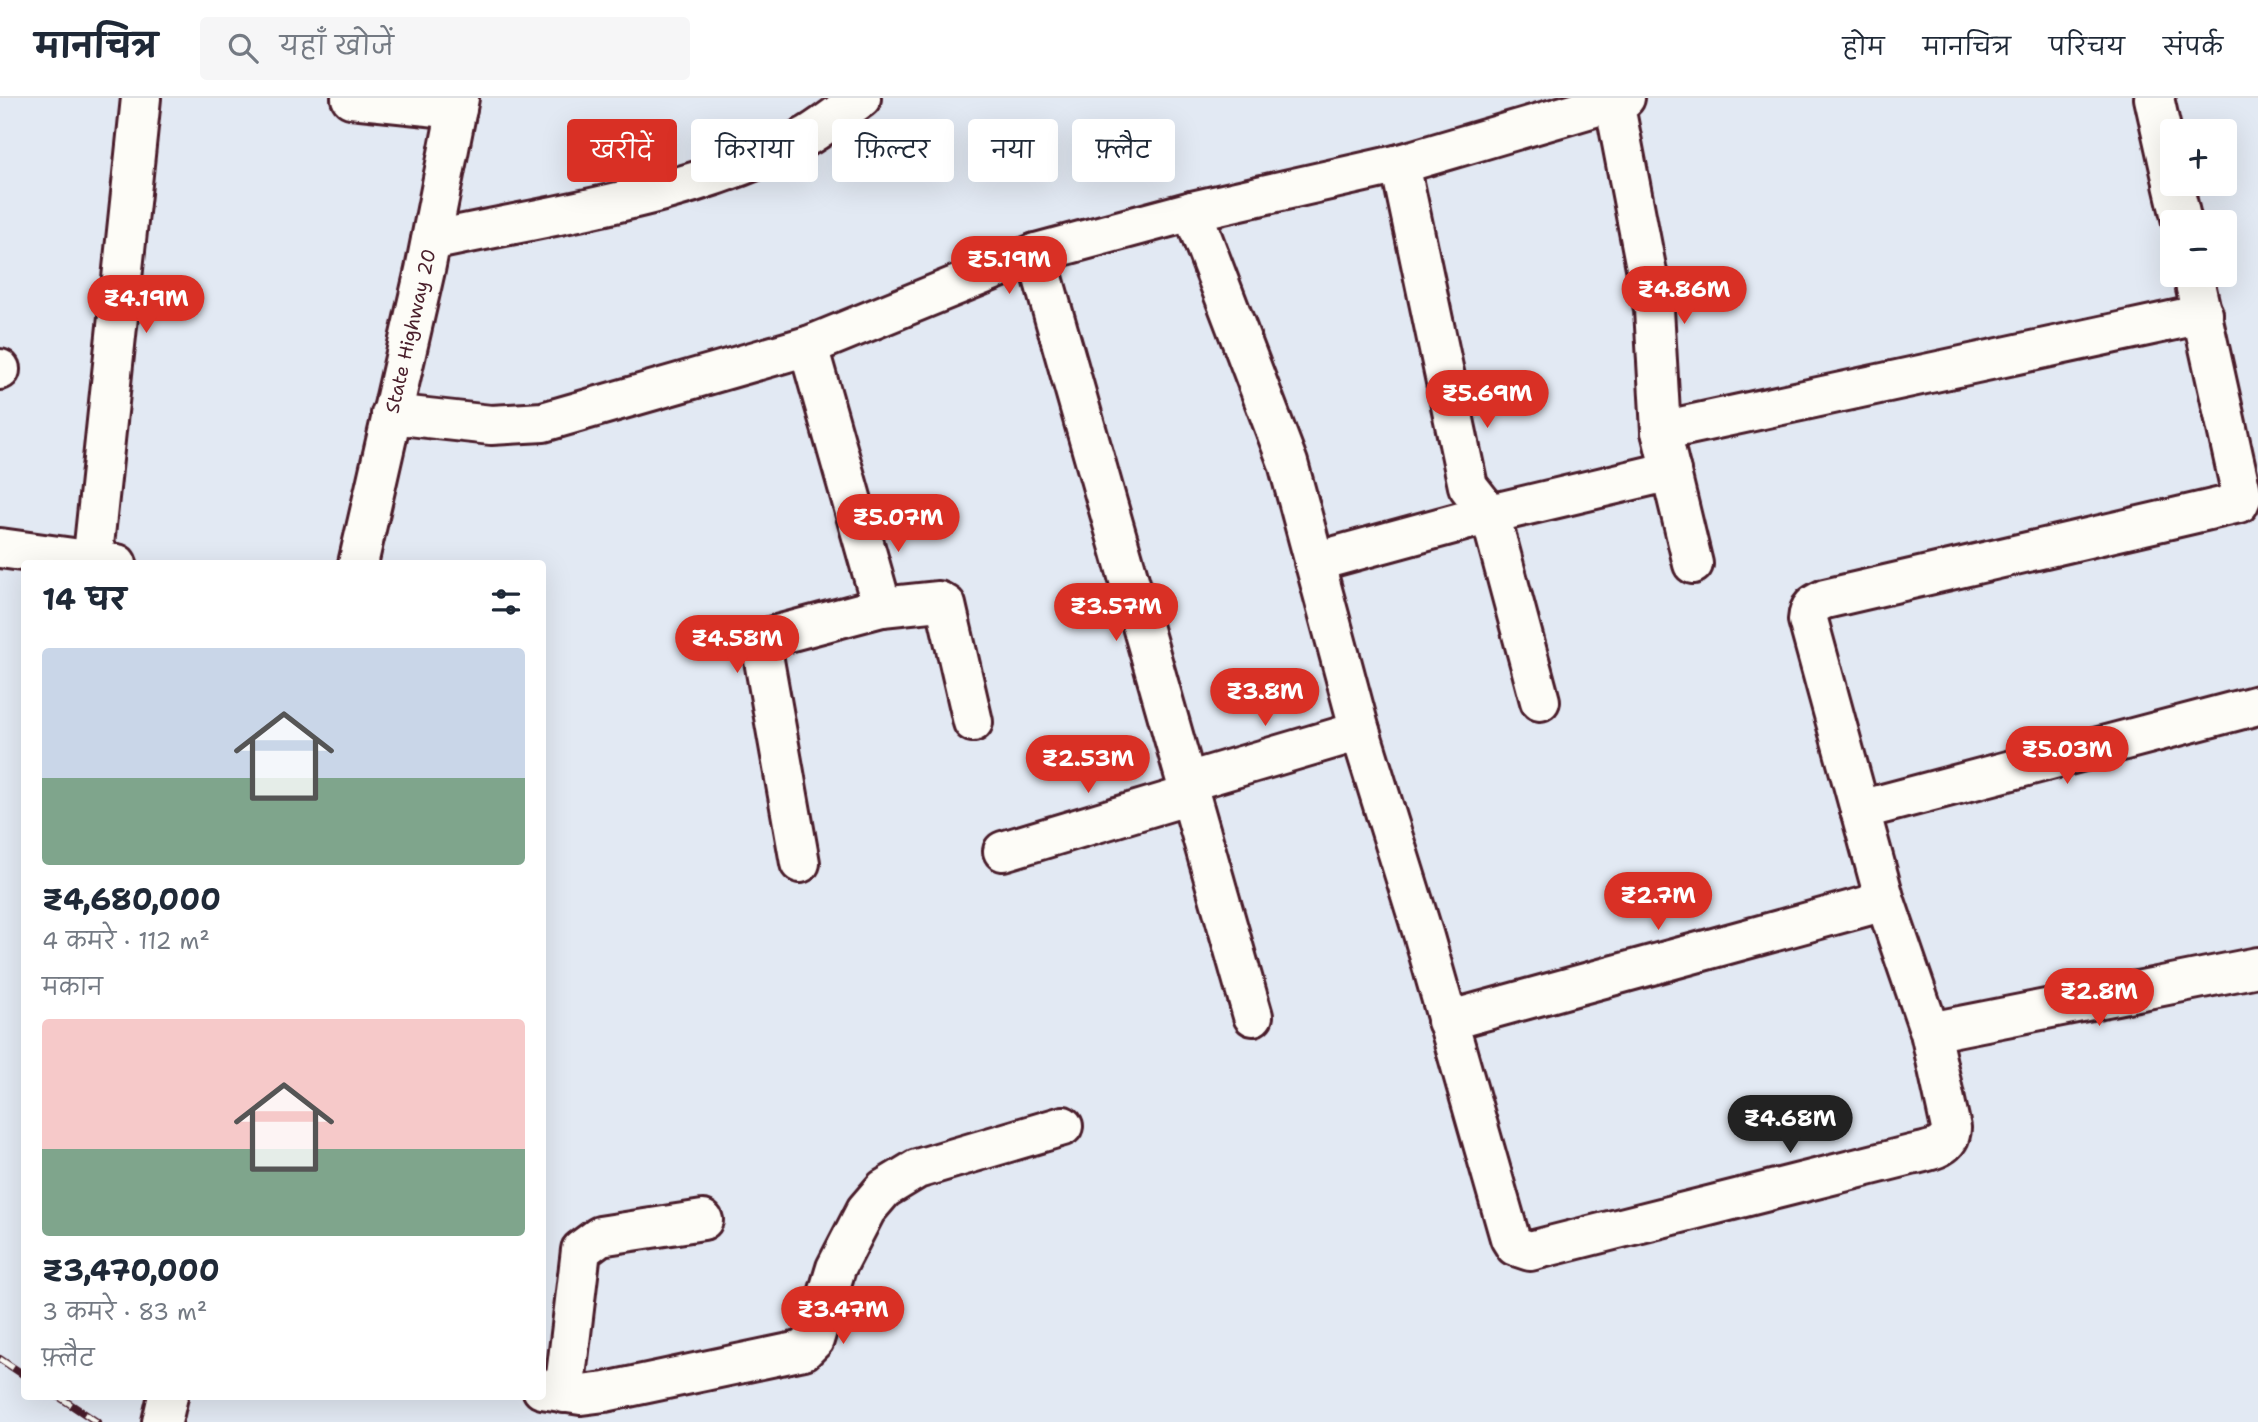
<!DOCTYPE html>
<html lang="hi">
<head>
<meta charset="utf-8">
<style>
	:root { --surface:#fff; --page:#f6f6f7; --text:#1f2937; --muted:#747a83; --line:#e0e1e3; --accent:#d93025 }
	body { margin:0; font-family:"Shantell Sans","Playpen Sans Deva",sans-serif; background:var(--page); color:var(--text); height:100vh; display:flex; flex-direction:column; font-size:26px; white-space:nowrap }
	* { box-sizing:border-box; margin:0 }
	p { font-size:23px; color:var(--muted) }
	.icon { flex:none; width:38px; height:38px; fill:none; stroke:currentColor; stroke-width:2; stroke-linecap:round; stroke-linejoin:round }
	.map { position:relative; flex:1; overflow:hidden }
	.side { position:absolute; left:21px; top:462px; width:525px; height:840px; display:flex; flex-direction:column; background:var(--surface); border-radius:7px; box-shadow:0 7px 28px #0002 }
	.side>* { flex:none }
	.banner { position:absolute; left:567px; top:21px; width:665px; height:63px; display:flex; gap:14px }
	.controls { position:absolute; left:2160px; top:21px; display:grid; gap:14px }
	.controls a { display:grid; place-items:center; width:77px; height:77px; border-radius:7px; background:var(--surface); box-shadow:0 7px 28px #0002; font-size:35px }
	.price { position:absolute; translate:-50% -60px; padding:0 16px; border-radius:24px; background:var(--accent); color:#fff; font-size:23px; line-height:46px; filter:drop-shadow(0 2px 4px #0008) }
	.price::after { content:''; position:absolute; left:50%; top:42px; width:21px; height:16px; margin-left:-10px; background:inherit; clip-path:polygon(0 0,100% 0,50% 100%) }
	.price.selected { background:#222; color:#fff }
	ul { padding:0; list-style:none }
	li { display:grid; align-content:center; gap:14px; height:371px; padding:0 21px }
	li span { display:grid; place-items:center; height:217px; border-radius:7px; color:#555 }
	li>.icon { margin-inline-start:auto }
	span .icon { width:126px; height:126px; fill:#fffc; stroke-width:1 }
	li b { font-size:30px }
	h2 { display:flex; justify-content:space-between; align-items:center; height:84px; padding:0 21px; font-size:30px }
	.pill { padding:0 24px; border-radius:7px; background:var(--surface); box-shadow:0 7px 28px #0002; font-size:24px; line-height:63px }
	.pill.selected { background:var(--accent); color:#fff }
	header { display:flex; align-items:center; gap:42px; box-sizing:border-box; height:98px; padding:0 35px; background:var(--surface); border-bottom:2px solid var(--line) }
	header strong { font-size:33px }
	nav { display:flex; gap:38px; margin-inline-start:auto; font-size:24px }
	.search { width:490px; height:63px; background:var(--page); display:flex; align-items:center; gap:18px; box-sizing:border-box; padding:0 24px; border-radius:7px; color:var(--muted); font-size:26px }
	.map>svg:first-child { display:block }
</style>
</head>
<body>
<header>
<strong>मानचित्र</strong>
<div class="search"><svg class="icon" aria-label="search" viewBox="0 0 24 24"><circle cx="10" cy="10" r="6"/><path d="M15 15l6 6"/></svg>यहाँ खोजें</div>
<nav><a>होम</a><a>मानचित्र</a><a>परिचय</a><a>संपर्क</a></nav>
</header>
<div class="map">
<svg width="2258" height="1324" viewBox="0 0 2258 1324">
	<rect width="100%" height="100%" fill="#e2e9f3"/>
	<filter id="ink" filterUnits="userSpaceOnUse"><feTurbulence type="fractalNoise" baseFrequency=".0143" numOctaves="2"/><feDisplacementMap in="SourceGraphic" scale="14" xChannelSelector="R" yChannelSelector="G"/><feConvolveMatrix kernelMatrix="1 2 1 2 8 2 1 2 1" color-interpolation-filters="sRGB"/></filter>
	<g filter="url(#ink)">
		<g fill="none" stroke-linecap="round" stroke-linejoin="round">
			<defs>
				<g id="minor">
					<polyline points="351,0 457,11"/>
					<polyline points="2154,0 2172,80"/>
					<polyline points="1614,3 1654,211 1661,333 1693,466"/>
					<polyline points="1400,66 1468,388 1490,416 1540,603"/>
					<polyline points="2173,86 2182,124"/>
					<path d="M1192 113 1288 365 1360 633 1424 839 1510 1140 1515 1148 1530 1153 1911 1057C1928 1053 1950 1051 1951 1030L1930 934 1885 803 1808 522C1809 508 1814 506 1825 501L2239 405 2242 398 2193 177"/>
					<path d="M431 143C555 116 697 98 809 37 827 26 844 12 861 0"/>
					<polyline points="1036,155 1253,918"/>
					<polyline points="808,248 882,509 939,503 946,507 973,624"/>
					<polyline points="0,271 0,272"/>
					<polyline points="391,316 491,327 543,324 808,248 1036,155 1192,113 1400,66 1625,0"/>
					<polyline points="1661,333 2203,216"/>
					<polyline points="0,450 117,466"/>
					<polyline points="1314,464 1490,416 1671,373"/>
					<polyline points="92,466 141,0"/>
					<polyline points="1187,684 1360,633"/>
					<polyline points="1860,712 2258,607"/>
					<polyline points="1003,753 1190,697"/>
					<polyline points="800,765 762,551 768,541 773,538 882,509"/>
					<polyline points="1447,923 1885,803"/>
					<polyline points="1930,934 2258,869"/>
					<polyline points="542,1291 581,1297 605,1294 804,1252 814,1242 836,1170 866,1112 884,1091 917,1071 1063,1028"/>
					<polyline points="564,1295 581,1152 600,1138 703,1122"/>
				</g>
				<g id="primary">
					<polyline points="358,466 425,172 459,0"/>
					<polyline points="162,1324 168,1298"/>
				</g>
			</defs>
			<use href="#minor" stroke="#4a1f2b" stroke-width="44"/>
			<use href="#primary" stroke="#4a1f2b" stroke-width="44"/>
			<use href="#minor" stroke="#fdfcf7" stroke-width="38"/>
			<use href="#primary" stroke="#fdfcf7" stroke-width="38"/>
			<defs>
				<g id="rail">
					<polyline points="0,1261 24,1277"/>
					<polyline points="58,1298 97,1324"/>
				</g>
			</defs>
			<use href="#rail" stroke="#4a1f2b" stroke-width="8"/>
			<use href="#rail" stroke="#fdfcf7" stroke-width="5" stroke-dasharray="16" stroke-linecap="butt"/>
		</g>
	</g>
	<g text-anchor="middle" stroke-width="5" stroke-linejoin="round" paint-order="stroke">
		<g font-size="19" fill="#4a1f2b" stroke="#fdfcf7">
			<text transform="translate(410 233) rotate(-77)" y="7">State Highway 20</text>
		</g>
	</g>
</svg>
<div class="controls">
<a>+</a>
<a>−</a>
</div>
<b class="price" style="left:1009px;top:198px">₹5.19M</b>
<b class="price" style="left:1684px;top:228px">₹4.86M</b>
<b class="price" style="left:146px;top:237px">₹4.19M</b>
<b class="price" style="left:1487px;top:332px">₹5.69M</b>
<b class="price" style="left:898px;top:456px">₹5.07M</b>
<b class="price" style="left:1116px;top:545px">₹3.57M</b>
<b class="price" style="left:737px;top:577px">₹4.58M</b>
<b class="price" style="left:1265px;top:630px">₹3.8M</b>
<b class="price" style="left:2067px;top:688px">₹5.03M</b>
<b class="price" style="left:1088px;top:697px">₹2.53M</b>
<b class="price" style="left:1658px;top:834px">₹2.7M</b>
<b class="price" style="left:2099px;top:930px">₹2.8M</b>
<b class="price selected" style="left:1790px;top:1057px">₹4.68M</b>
<b class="price" style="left:843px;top:1248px">₹3.47M</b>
<div class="banner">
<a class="pill selected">खरीदें</a>
<a class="pill">किराया</a>
<a class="pill">फ़िल्टर</a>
<a class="pill">नया</a>
<a class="pill">फ़्लैट</a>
</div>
<section class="side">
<h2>14 घर<svg class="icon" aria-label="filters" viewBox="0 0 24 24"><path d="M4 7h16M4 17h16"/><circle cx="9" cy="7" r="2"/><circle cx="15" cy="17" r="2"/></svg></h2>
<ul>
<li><span style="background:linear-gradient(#c9d6e8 60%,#7fa58c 0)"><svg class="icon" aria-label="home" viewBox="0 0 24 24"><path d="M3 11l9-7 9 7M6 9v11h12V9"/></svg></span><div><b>₹4,680,000</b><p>4 कमरे · 112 m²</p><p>मकान</p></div></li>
<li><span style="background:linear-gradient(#f6c9c9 60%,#7fa58c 0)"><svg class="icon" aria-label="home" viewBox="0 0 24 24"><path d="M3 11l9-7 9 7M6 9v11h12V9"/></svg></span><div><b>₹3,470,000</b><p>3 कमरे · 83 m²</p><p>फ़्लैट</p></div></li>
</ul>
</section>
</div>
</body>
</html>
